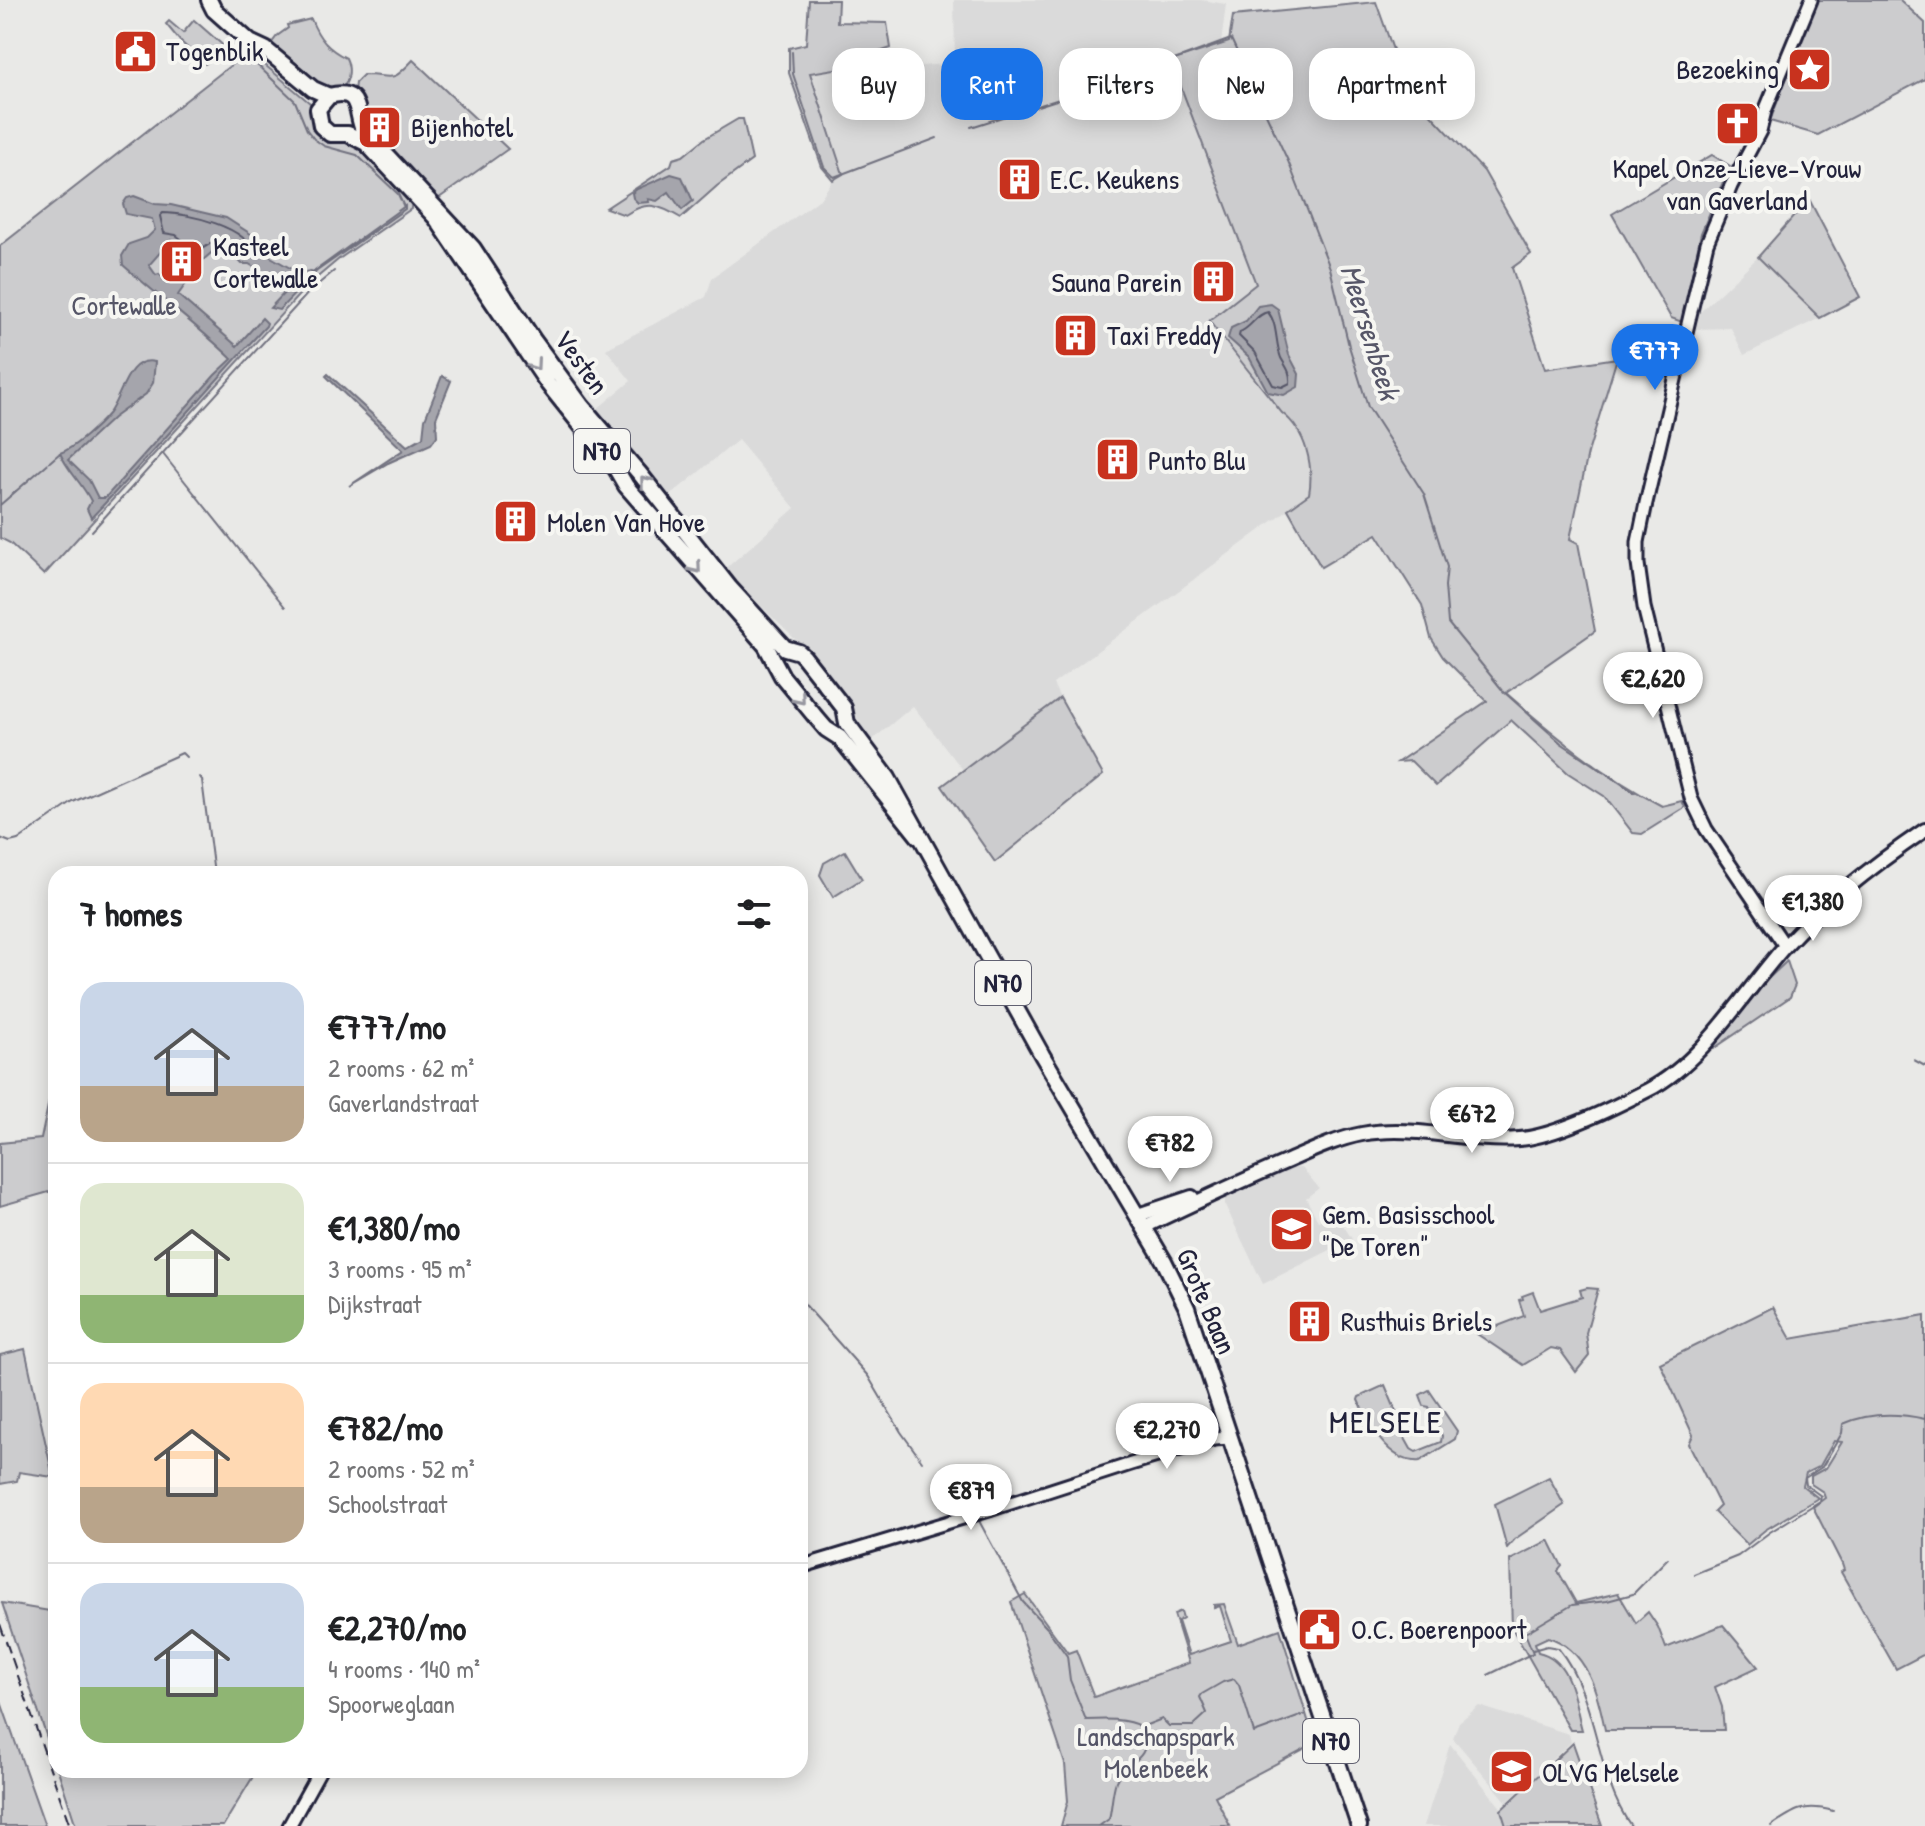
<!DOCTYPE html>
<html lang="en">
<head>
<meta charset="utf-8">
<style>
	:root { --surface:#fff; --page:#f6f6f6; --text:#202124; --muted:#757577; --line:#e0e0e0; --accent:#1a73e8 }
	body { margin:0; font-family:"Patrick Hand",sans-serif; background:var(--page); color:var(--text); height:100vh; display:flex; flex-direction:column; font-size:30px; white-space:nowrap }
	* { box-sizing:border-box; margin:0 }
	p { font-size:26px; color:var(--muted) }
	.icon { flex:none; width:44px; height:44px; fill:none; stroke:currentColor; stroke-width:2; stroke-linecap:round; stroke-linejoin:round }
	.map { position:relative; flex:1; overflow:hidden }
	.drawer { position:absolute; left:48px; top:866px; width:760px; height:912px; display:flex; flex-direction:column; background:var(--surface); border-radius:24px; box-shadow:0 4px 20px #0003 }
	.drawer>* { flex:none }
	.top-card { position:absolute; left:832px; top:48px; width:760px; height:72px; display:flex; gap:16px }
	.price { position:absolute; translate:-50% -68px; padding:0 18px; border-radius:28px; background:#fff; color:#222; font-size:26px; line-height:52px; filter:drop-shadow(0 2px 4px #0008) }
	.price::after { content:''; position:absolute; left:50%; top:48px; width:24px; height:18px; margin-left:-12px; background:inherit; clip-path:polygon(0 0,100% 0,50% 100%) }
	.price.active { background:var(--accent); color:#fff }
	ul { padding:0; list-style:none }
	li { display:flex; align-items:center; gap:24px; height:200px; padding:0 32px }
	li+li { border-top:2px solid var(--line) }
	li span { display:grid; place-items:center; flex:none; width:224px; height:160px; border-radius:24px; color:#555 }
	li>.icon { margin-inline-start:auto }
	span .icon { width:96px; height:96px; fill:#fffc; stroke-width:1 }
	li b { font-size:34px }
	h2 { display:flex; justify-content:space-between; align-items:center; height:96px; padding:0 32px; font-size:34px }
	.tag { padding:0 28px; border-radius:24px; background:var(--surface); box-shadow:0 4px 20px #0003; font-size:28px; line-height:72px }
	.tag.active { background:var(--accent); color:#fff }
	.map>svg:first-child { display:block }
</style>
</head>
<body>
<div class="map">
<svg width="1925" height="1826" viewBox="0 0 1925 1826">
	<rect width="100%" height="100%" fill="#e9e9e7"/>
	<filter id="ink" filterUnits="userSpaceOnUse"><feTurbulence type="fractalNoise" baseFrequency=".0125" numOctaves="2"/><feDisplacementMap in="SourceGraphic" scale="16" xChannelSelector="R" yChannelSelector="G"/><feConvolveMatrix kernelMatrix="1 2 1 2 8 2 1 2 1" color-interpolation-filters="sRGB"/></filter>
	<g filter="url(#ink)">
		<g fill="#dadada">
			<polygon points="954,0 1201,0 1226,4 1221,44 1171,61 1256,284 1282,413 1295,423 1312,468 1309,494 1053,684 1060,698 963,770 913,706 871,741 843,694 804,648 724,570 795,508 738,440 667,498 613,435 597,409 631,381 606,349 706,297 712,278 820,199 833,180 843,174 810,73 853,66 854,72 955,63"/>
			<polygon points="1758,257 1820,318 1744,355 1731,328 1696,329 1699,313"/>
			<polygon points="1291,1168 1302,1168 1319,1188 1306,1198 1318,1221 1336,1214 1352,1239 1263,1284 1225,1205 1225,1196"/>
			<polygon points="1479,1706 1569,1734 1571,1742 1507,1802 1453,1738 1459,1722"/>
			<polygon points="1450,1744 1502,1809 1506,1826 1424,1826"/>
		</g>
		<g fill="#ccccce" stroke="#777784" stroke-width="2">
			<polygon points="809,0 838,0 837,22 887,23 891,48 853,61 853,66 810,73 843,174 833,180 822,167 789,73 789,48 806,44"/>
			<polygon points="1817,0 1900,0 1925,23 1925,79 1818,135 1770,121"/>
			<path d="M1376 2 1407 89 1484 171 1531 254 1512 268 1545 369 1617 358 1588 453 1570 539 1578 543 1595 631 1506 693C1555 736 1604 776 1662 806L1682 801 1685 807 1642 834 1633 833 1604 796 1568 773 1511 720 1436 786 1411 761 1398 762 1487 701 1443 657 1431 638 1422 605 1377 534 1321 567 1288 509 1309 494C1314 466 1306 431 1282 413L1209 321 1256 284 1171 61 1229 42 1233 16Z"/>
			<path d="M311 19C319 39 328 49 346 58 351 69 350 78 343 88L323 93 268 48 277 36 288 28 287 25Z"/>
			<polygon points="194,20 226,48 205,64 180,41 166,24 169,21 183,33"/>
			<polygon points="245,54 255,63 259,60 310,103 315,122 354,139 412,195 411,209 339,259 307,286 44,575 10,543 0,538 0,246"/>
			<path d="M413 60 508 149 435 201 374 138 354 91 355 83 363 75C394 75 390 85 413 60Z"/>
			<path d="M738 119H743L752 160 717 186 681 218C659 205 648 200 625 215L606 208 671 165 673 159 683 156 704 139Z"/>
			<polygon points="1712,155 1730,166 1701,233 1682,322 1671,318 1612,214"/>
			<polygon points="1809,199 1860,297 1820,318 1758,257"/>
			<polygon points="1060,698 1103,775 995,862 942,786"/>
			<polygon points="845,851 862,879 833,897 820,875 824,863"/>
			<polygon points="1787,961 1795,985 1790,997 1716,1047 1705,1051 1751,995"/>
			<polygon points="50,1096 56,1098 56,1190 0,1206 0,1143 41,1139"/>
			<polygon points="1587,1288 1598,1289 1586,1333 1589,1356 1576,1372 1560,1350 1551,1348 1523,1365 1477,1334 1524,1316 1519,1300 1523,1299 1522,1296 1533,1292 1540,1310 1582,1297 1580,1290"/>
			<polygon points="1773,1307 1791,1339 1925,1315 1925,1654 1896,1669 1841,1572 1844,1570 1842,1564 1813,1507 1825,1498 1823,1492 1811,1484 1811,1476 1826,1468 1842,1442 1834,1441 1820,1466 1806,1473 1803,1486 1818,1498 1765,1530 1747,1545 1714,1512 1720,1506 1689,1444 1693,1435 1660,1363"/>
			<polygon points="25,1349 53,1477 19,1472 17,1481 0,1484 0,1355"/>
			<path d="M1385 1385 1398 1416 1396 1422 1411 1449 1416 1452 1441 1442 1442 1436 1429 1407 1424 1406 1420 1395 1429 1390 1457 1431 1455 1439 1420 1461C1389 1464 1368 1424 1358 1400L1359 1397Z"/>
			<polygon points="1549,1477 1564,1505 1515,1539 1507,1548 1495,1504"/>
			<path d="M1549 1540 1562 1566 1558 1571 1576 1603 1618 1593 1636 1623 1648 1612 1658 1627 1666 1648 1723 1625 1758 1667 1715 1687 1722 1707 1724 1730H1605C1598 1693 1587 1649 1548 1637L1535 1643 1538 1652C1572 1659 1574 1702 1582 1730H1570L1512 1628 1510 1560Z"/>
			<polygon points="1025,1594 1068,1653 1076,1650 1094,1697 1189,1663 1174,1614 1181,1611 1183,1618 1178,1621 1189,1655 1231,1641 1220,1606 1214,1608 1214,1605 1224,1604 1238,1644 1280,1629 1315,1743 1215,1796 1230,1826 1061,1826 1068,1801 1065,1764 1011,1602"/>
			<polygon points="2,1603 56,1612 56,1765"/>
			<polygon points="0,1699 45,1826 0,1826"/>
			<polygon points="1573,1743 1602,1826 1506,1826 1501,1810"/>
			<polygon points="58,1770 257,1770 223,1826 76,1826"/>
		</g>
		<g fill="#a5a5ac" stroke="#71717f" stroke-width="2" fill-rule="evenodd">
			<polygon points="671,174 682,177 693,201 682,210 669,192 657,201 648,199 649,202 638,203 633,198 632,193 637,189"/>
			<path d="M134 196 155 204 171 205 226 218 257 238 271 257 299 273 310 271 312 273 405 206V209L317 271 279 310 270 308 289 288 249 264H242L234 255 218 247 202 261 178 295 237 346 262 318 267 323 266 326C207 390 151 455 91 518L87 509 91 501C82 483 67 470 60 453 73 449 99 425 109 413 122 396 127 355 155 362L153 383 146 394 113 418 68 460 89 480 98 498H105L215 375 232 359C197 325 159 297 123 265L122 256 129 244 147 238 155 230 152 219 126 214 123 204 127 198ZM171 240 192 258 169 283 159 274 156 275 149 265Z"/>
			<polygon points="1271,304 1278,309 1289,355 1299,374 1298,387 1284,395 1268,392 1249,357 1228,338 1231,328 1246,321 1258,306"/>
			<polygon points="328,374 407,446 423,437 425,419 442,376 451,381 436,418 437,436 431,444 388,463 349,486 403,450 331,381 326,376"/>
		</g>
		<g fill="none" stroke-linecap="round" stroke-linejoin="round">
			<g stroke="#565668" stroke-width="2">
				<path d="M163 213C188 213 248 227 254 254L246 256 237 247 218 239 197 252 176 235 164 233 160 216Z"/>
				<path d="M1268 312C1278 324 1275 343 1281 358 1286 367 1291 372 1290 383L1282 387 1273 385 1255 352 1239 336 1240 332C1252 327 1256 314 1268 312Z"/>
			</g>
			<g stroke="#71717f" stroke-width="2">
				<polyline points="792,52 793,74 824,167 834,177 937,138"/>
				<polyline points="252,60 295,101 307,130 314,139 324,146 357,155 398,194 404,207"/>
				<polyline points="1115,82 1231,39 1288,161 1330,268 1349,346 1368,407 1424,494 1447,567 1445,586 1448,623 1504,692 1561,743 1635,793"/>
				<polyline points="971,127 1107,84"/>
				<polyline points="163,454 285,607"/>
				<polyline points="0,505 60,453"/>
				<polyline points="92,531 310,291 334,271"/>
				<polyline points="200,777 202,780 214,874"/>
				<polyline points="0,838 10,842 18,840 73,802 182,753 186,757"/>
				<polyline points="1914,1060 1925,1066"/>
				<polyline points="800,1299 868,1376 901,1432 922,1461"/>
				<path d="M978 1519 1023 1602 1047 1628 1067 1656 1070 1680 1086 1720C1104 1719 1126 1718 1142 1727"/>
				<path d="M1694 1574 1738 1556 1770 1532 1820 1501 1821 1496 1806 1485 1805 1478 1822 1467 1842 1433 1843 1424C1868 1413 1898 1413 1925 1419"/>
				<path d="M1533 1650 1547 1646 1558 1648C1599 1698 1594 1774 1631 1826"/>
				<polyline points="1488,1675 1533,1653 1525,1633 1572,1605 1607,1601 1633,1594 1668,1558"/>
				<polyline points="1144,1726 1162,1719 1169,1726 1193,1726 1207,1713 1200,1697 1202,1694 1223,1682 1234,1679 1239,1685 1254,1733 1306,1714"/>
				<path d="M1099 1826 1109 1819C1112 1807 1112 1793 1116 1781 1126 1758 1148 1766 1147 1730L1143 1727"/>
				<path d="M1771 1826C1794 1810 1804 1803 1833 1811"/>
			</g>
			<defs>
				<g id="tertiary">
					<polyline points="1785,946 1706,829 1691,798 1644,607 1638,564 1638,542 1646,503 1707,243 1731,186 1760,131 1765,111 1811,0"/>
					<polyline points="800,1567 989,1510 1131,1464 1214,1439 1231,1438"/>
					<polyline points="289,1826 320,1770"/>
				</g>
				<g id="secondary">
					<polyline points="1138,1215 1192,1197"/>
					<path d="M1144 1227C1192 1204 1239 1182 1288 1161 1311 1151 1336 1139 1362 1134 1415 1124 1466 1143 1519 1139 1555 1137 1615 1107 1648 1090 1704 1061 1744 992 1785 946 1826 901 1875 864 1925 830"/>
				</g>
				<g id="primary">
					<polyline points="209,0 214,10 250,42 265,49 313,89 329,96"/>
					<path d="M919 837 840 738 826 729 814 715 782 676 766 646 626 486 616 469 548 384 436 218 366 143 348 134H330L321 126 318 109 329 96C362 87 355 112 363 130L473 248 534 341 581 405 640 474 730 588 785 648 799 652 804 657 844 708 847 723 888 778 1042 1055 1164 1261 1187 1308 1359 1826"/>
				</g>
			</defs>
			<use href="#tertiary" stroke="#22223b" stroke-width="17"/>
			<use href="#secondary" stroke="#22223b" stroke-width="18"/>
			<use href="#primary" stroke="#22223b" stroke-width="20"/>
			<use href="#tertiary" stroke="#f6f6f2" stroke-width="11"/>
			<use href="#secondary" stroke="#f6f6f2" stroke-width="12"/>
			<use href="#primary" stroke="#f6f6f2" stroke-width="14"/>
			<polyline stroke="#22223b" stroke-width="2" stroke-dasharray="12 6" stroke-linecap="butt" points="0,1624 70,1826"/>
		</g>
		<defs><path id="oneway-chevron" d="M-2-3.5L2.5 0L-2 3.5" fill="none" stroke-width="1.6" stroke-linecap="round" stroke-linejoin="round" transform="scale(2)"/></defs>
		<g stroke="#9797a0">
			<use href="#oneway-chevron" transform="translate(535 365) rotate(55)"/>
			<use href="#oneway-chevron" transform="translate(645 481) rotate(-129)"/>
			<use href="#oneway-chevron" transform="translate(696 568) rotate(50)"/>
			<use href="#oneway-chevron" transform="translate(800 699) rotate(50)"/>
		</g>
	</g>
	<defs>
		<symbol id="civic-square" viewBox="-11 -11 22 22"><rect x="-9" y="-9" width="18" height="18" rx="4" fill="#c8321e" stroke="#f6f6f2"/><path d="M-.6-6.5H3V-4.5H.6V-3L4-1V1h2V6H-6V1h2V-1L-.6-3ZM-1.2 2.5V6h2.4V2.5Z" fill="#fff"/></symbol>
		<symbol id="sight-square" viewBox="-11 -11 22 22"><rect x="-9" y="-9" width="18" height="18" rx="4" fill="#c8321e" stroke="#f6f6f2"/><path d="M0-6L1.8-2.2L6-1.7L2.9 1.2L3.7 5.4L0 3.3L-3.7 5.4L-2.9 1.2L-6-1.7L-1.8-2.2Z" fill="#fff"/></symbol>
		<symbol id="church-square" viewBox="-11 -11 22 22"><rect x="-9" y="-9" width="18" height="18" rx="4" fill="#c8321e" stroke="#f6f6f2"/><path d="M-1.2-6h2.4v3.5h3.3v2.4h-3.3V6h-2.4V-.1h-3.3v-2.4h3.3Z" fill="#fff"/></symbol>
		<symbol id="building-square" viewBox="-11 -11 22 22"><rect x="-9" y="-9" width="18" height="18" rx="4" fill="#c8321e" stroke="#f6f6f2"/><path d="M-4-6H4V6H1V3H-1V6H-4ZM-2.5-4.3h1.7v1.8h-1.7ZM.8-4.3h1.7v1.8H.8ZM-2.5-1h1.7V.8h-1.7ZM.8-1h1.7V.8H.8Z" fill="#fff"/></symbol>
		<symbol id="school-square" viewBox="-11 -11 22 22"><rect x="-9" y="-9" width="18" height="18" rx="4" fill="#c8321e" stroke="#f6f6f2"/><path d="M0-5L7-2L0 1L-7-2ZM-4 1L0 2.5L4 1V4Q0 6-4 4Z" fill="#fff"/></symbol>
	</defs>
	<g fill-rule="evenodd">
		<use href="#civic-square" x="110" y="26" width="51" height="51"/>
		<use href="#sight-square" x="1784" y="44" width="51" height="51"/>
		<use href="#church-square" x="1712" y="98" width="51" height="51"/>
		<use href="#building-square" x="354" y="102" width="51" height="51"/>
		<use href="#building-square" x="994" y="154" width="51" height="51"/>
		<use href="#building-square" x="156" y="236" width="51" height="51"/>
		<use href="#building-square" x="1188" y="256" width="51" height="51"/>
		<use href="#building-square" x="1050" y="310" width="51" height="51"/>
		<use href="#building-square" x="1092" y="434" width="51" height="51"/>
		<use href="#building-square" x="490" y="496" width="51" height="51"/>
		<use href="#school-square" x="1266" y="1204" width="51" height="51"/>
		<use href="#building-square" x="1284" y="1296" width="51" height="51"/>
		<use href="#civic-square" x="1294" y="1604" width="51" height="51"/>
		<use href="#school-square" x="1486" y="1746" width="51" height="51"/>
	</g>
	<g text-anchor="middle" stroke-width="8" stroke-linejoin="round" paint-order="stroke">
		<g fill="#f6f6f2" stroke="#626272" stroke-width="2">
			<rect x="574" y="429" width="56" height="44" rx="6"/>
			<rect x="975" y="961" width="56" height="44" rx="6"/>
			<rect x="1303" y="1719" width="56" height="44" rx="6"/>
		</g>
		<g font-size="26" font-weight="bold" fill="#22223b">
			<text x="602" y="460">N70</text>
			<text x="1003" y="992">N70</text>
			<text x="1331" y="1750">N70</text>
		</g>
		<g font-size="28" fill="#22223b" stroke="#f6f6f2" text-anchor="start">
			<text x="166" y="61">Togenblik</text>
			<text x="1779" y="79" text-anchor="end">Bezoeking</text>
			<text x="411" y="137">Bijenhotel</text>
			<text x="1737" y="178" text-anchor="middle">Kapel Onze-Lieve-Vrouw<tspan x="1737" dy="32">van Gaverland</tspan></text>
			<text x="1050" y="189">E.C. Keukens</text>
			<text x="213" y="256">Kasteel<tspan x="213" dy="32">Cortewalle</tspan></text>
			<text x="1182" y="292" text-anchor="end">Sauna Parein</text>
			<text x="1107" y="345">Taxi Freddy</text>
			<text x="1148" y="470">Punto Blu</text>
			<text x="547" y="532">Molen Van Hove</text>
			<text x="1322" y="1224">Gem. Basisschool<tspan x="1322" dy="32">"De Toren"</tspan></text>
			<text x="1341" y="1331">Rusthuis Briels</text>
			<text x="1351" y="1639">O.C. Boerenpoort</text>
			<text x="1542" y="1782">OLVG Melsele</text>
		</g>
		<g font-size="28" fill="#555567" stroke="#f6f6f2">
			<text x="124" y="315">Cortewalle</text>
			<text x="1156" y="1746">Landschapspark<tspan x="1156" dy="32">Molenbeek</tspan></text>
		</g>
		<g font-size="28" fill="#22223b" stroke="#f6f6f2">
			<text transform="translate(582 362) rotate(54)" y="10">Vesten</text>
			<text transform="translate(1207 1301) rotate(67)" y="10">Grote Baan</text>
		</g>
		<g font-size="30" font-style="italic" fill="#565668" stroke="#f6f6f2">
			<text transform="translate(1370 332) rotate(73)" y="10">Meersenbeek</text>
		</g>
		<g font-size="32" letter-spacing="2" fill="#22223b" stroke="#f6f6f2">
			<text x="1386" y="1433">MELSELE</text>
		</g>
	</g>
</svg>
<b class="price active" style="left:1655px;top:392px">€777</b>
<b class="price" style="left:1653px;top:720px">€2,620</b>
<b class="price" style="left:1813px;top:943px">€1,380</b>
<b class="price" style="left:1472px;top:1155px">€672</b>
<b class="price" style="left:1170px;top:1184px">€782</b>
<b class="price" style="left:1167px;top:1471px">€2,270</b>
<b class="price" style="left:971px;top:1532px">€879</b>
<div class="top-card">
<a class="tag">Buy</a>
<a class="tag active">Rent</a>
<a class="tag">Filters</a>
<a class="tag">New</a>
<a class="tag">Apartment</a>
</div>
<section class="drawer">
<h2>7 homes<svg class="icon" aria-label="filters" viewBox="0 0 24 24"><path d="M4 7h16M4 17h16"/><circle cx="9" cy="7" r="2"/><circle cx="15" cy="17" r="2"/></svg></h2>
<ul>
<li><span style="background:linear-gradient(#c9d6e8 65%,#b9a48a 0)"><svg class="icon" aria-label="home" viewBox="0 0 24 24"><path d="M3 11l9-7 9 7M6 9v11h12V9"/></svg></span><div><b>€777/mo</b><p>2 rooms · 62 m²</p><p>Gaverlandstraat</p></div></li>
<li><span style="background:linear-gradient(#dfe7d0 70%,#8fb573 0)"><svg class="icon" aria-label="home" viewBox="0 0 24 24"><path d="M3 11l9-7 9 7M6 9v11h12V9"/></svg></span><div><b>€1,380/mo</b><p>3 rooms · 95 m²</p><p>Dijkstraat</p></div></li>
<li><span style="background:linear-gradient(#ffd9b3 65%,#b9a48a 0)"><svg class="icon" aria-label="home" viewBox="0 0 24 24"><path d="M3 11l9-7 9 7M6 9v11h12V9"/></svg></span><div><b>€782/mo</b><p>2 rooms · 52 m²</p><p>Schoolstraat</p></div></li>
<li><span style="background:linear-gradient(#c9d6e8 65%,#8fb573 0)"><svg class="icon" aria-label="home" viewBox="0 0 24 24"><path d="M3 11l9-7 9 7M6 9v11h12V9"/></svg></span><div><b>€2,270/mo</b><p>4 rooms · 140 m²</p><p>Spoorweglaan</p></div></li>
</ul>
</section>
</div>
</body>
</html>
